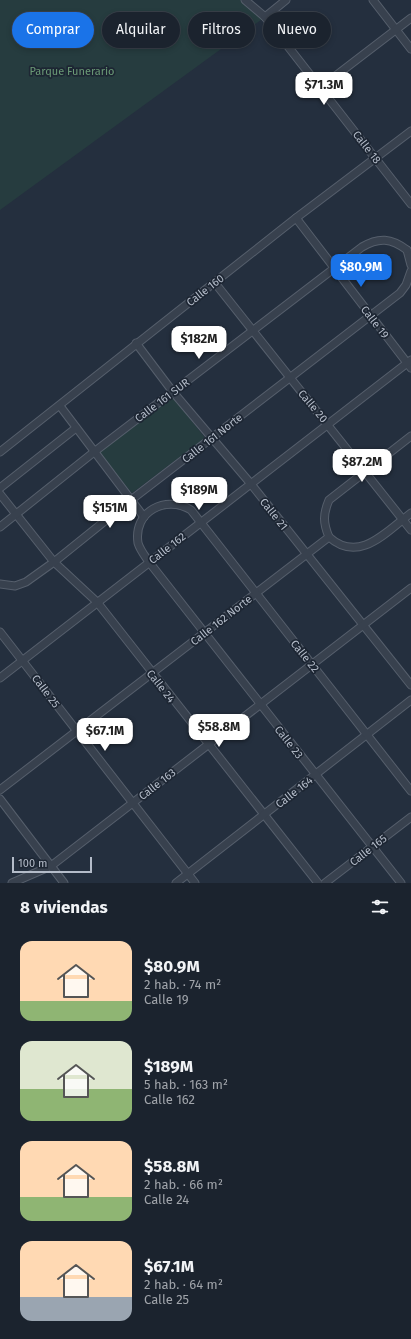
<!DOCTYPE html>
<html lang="es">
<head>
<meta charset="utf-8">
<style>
	:root { --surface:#1b232e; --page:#282f3a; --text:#f1f3f6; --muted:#a0a4aa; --line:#39404a; --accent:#1a73e8 }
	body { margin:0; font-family:"Fira Sans",sans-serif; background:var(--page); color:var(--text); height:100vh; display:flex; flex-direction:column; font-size:15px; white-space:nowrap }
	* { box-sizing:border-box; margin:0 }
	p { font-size:13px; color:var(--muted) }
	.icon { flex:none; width:22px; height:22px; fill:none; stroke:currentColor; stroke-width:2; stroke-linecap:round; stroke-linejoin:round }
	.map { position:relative; height:883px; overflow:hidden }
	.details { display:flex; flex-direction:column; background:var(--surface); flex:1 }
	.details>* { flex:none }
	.hud { position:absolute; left:12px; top:12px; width:387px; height:36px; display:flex; gap:8px }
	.scale { position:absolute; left:12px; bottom:10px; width:80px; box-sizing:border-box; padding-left:4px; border:2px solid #b4bcc9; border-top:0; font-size:11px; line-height:14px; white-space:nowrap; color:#b4bcc9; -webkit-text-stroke:3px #1d2633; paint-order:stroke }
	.price { position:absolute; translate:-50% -34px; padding:0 9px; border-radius:8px; background:#fff; color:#222; font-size:13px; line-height:26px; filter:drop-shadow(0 1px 2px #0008) }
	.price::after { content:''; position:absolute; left:50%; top:24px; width:12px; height:9px; margin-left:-6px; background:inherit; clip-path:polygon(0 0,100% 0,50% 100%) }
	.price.active { background:var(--accent); color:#fff }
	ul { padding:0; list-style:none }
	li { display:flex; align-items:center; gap:12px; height:100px; padding:0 20px }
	li span { display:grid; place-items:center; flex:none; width:112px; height:80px; border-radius:12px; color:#555 }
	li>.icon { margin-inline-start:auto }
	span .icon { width:48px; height:48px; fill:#fffc; stroke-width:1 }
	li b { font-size:17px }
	h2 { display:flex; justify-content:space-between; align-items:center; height:48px; padding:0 20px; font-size:17px }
	.chip { padding:0 14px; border-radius:18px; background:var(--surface); box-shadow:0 2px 6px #0003,0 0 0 1px var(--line); font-size:14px; line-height:36px }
	.chip.active { background:var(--accent); color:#fff }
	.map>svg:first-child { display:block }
</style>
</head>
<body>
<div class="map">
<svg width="411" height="883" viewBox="0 0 411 883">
	<rect width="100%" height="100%" fill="#242f3e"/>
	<g fill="#263c3f">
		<polygon points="0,0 242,0 265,17 0,210"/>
		<polygon points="173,397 205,438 132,493 99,453"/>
	</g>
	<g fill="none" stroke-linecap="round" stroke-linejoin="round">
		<defs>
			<g id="minor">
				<polyline points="245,0 265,17 411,204"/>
				<polyline points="373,0 411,49"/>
				<polyline points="265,17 286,0"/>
				<polyline points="321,87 411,18"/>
				<polyline points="296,218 411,368"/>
				<polyline points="407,250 411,265"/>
				<polyline points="215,283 411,530"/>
				<polyline points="136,343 173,392 251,484 411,685"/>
				<polyline points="60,406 144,517"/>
				<polyline points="0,452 296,218 411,131"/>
				<polyline points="0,488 76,428"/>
				<polyline points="0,494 54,562 97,602 318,883"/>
				<path d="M0 527 94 452 362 247C379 237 391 238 407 250"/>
				<path d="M329 537C359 564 386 532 411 513"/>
				<polyline points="0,584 15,586 26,582 54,562 131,500 400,293 406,285 411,271"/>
				<polyline points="0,632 195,883"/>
				<polyline points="0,678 411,360"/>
				<path d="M0 790 329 537C323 523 323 514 329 500L411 436"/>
				<polyline points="0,799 64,883"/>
				<polyline points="12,883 51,866 411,588"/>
				<polyline points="176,883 411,700"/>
				<polyline points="325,883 411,817"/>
				<path d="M401 883 149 562C145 556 140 550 138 543 133 511 166 495 191 510L411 791"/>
			</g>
		</defs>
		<use href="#minor" stroke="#565f6c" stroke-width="9"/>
		<use href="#minor" stroke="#38414e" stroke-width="7"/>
	</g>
	<g text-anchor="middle" stroke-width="3.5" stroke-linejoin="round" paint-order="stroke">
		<g font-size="11" fill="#6b9a76" stroke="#1d2633">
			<text x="72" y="75">Parque Funerario</text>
		</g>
		<g font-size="11" fill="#b4bcc9" stroke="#1d2633">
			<text transform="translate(367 147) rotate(52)" y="4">Calle 18</text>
			<text transform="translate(205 290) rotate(-38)" y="4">Calle 160</text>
			<text transform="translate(375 322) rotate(52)" y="4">Calle 19</text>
			<text transform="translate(162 400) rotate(-37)" y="4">Calle 161 SUR</text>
			<text transform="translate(313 406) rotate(50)" y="4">Calle 20</text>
			<text transform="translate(212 438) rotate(-38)" y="4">Calle 161 Norte</text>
			<text transform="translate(274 514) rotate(51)" y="4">Calle 21</text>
			<text transform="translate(167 548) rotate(-38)" y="4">Calle 162</text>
			<text transform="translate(221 620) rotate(-38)" y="4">Calle 162 Norte</text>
			<text transform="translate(305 656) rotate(51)" y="4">Calle 22</text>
			<text transform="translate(161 686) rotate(52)" y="4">Calle 24</text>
			<text transform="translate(46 691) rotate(53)" y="4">Calle 25</text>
			<text transform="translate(289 742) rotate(52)" y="4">Calle 23</text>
			<text transform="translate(157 784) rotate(-38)" y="4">Calle 163</text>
			<text transform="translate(294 792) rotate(-38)" y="4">Calle 164</text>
			<text transform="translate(368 850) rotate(-38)" y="4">Calle 165</text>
		</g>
	</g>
</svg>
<div class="scale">100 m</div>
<b class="price" style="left:324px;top:106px">$71.3M</b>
<b class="price active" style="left:361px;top:288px">$80.9M</b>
<b class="price" style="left:199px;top:360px">$182M</b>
<b class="price" style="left:362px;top:483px">$87.2M</b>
<b class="price" style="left:199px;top:511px">$189M</b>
<b class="price" style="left:110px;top:529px">$151M</b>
<b class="price" style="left:219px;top:748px">$58.8M</b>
<b class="price" style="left:105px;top:752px">$67.1M</b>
<div class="hud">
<a class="chip active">Comprar</a>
<a class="chip">Alquilar</a>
<a class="chip">Filtros</a>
<a class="chip">Nuevo</a>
</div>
</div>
<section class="details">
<h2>8 viviendas<svg class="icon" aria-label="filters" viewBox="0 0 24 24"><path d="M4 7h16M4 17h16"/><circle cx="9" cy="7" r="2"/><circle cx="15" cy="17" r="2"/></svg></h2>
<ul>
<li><span style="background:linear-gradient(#ffd9b3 75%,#8fb573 0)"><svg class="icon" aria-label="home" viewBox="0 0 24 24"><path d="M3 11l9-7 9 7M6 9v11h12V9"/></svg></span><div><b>$80.9M</b><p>2 hab. · 74 m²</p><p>Calle 19</p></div></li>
<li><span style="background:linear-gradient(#dfe7d0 60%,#8fb573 0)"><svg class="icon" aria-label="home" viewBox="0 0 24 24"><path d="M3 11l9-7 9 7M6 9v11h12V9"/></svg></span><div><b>$189M</b><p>5 hab. · 163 m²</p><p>Calle 162</p></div></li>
<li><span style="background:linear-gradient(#ffd9b3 70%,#8fb573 0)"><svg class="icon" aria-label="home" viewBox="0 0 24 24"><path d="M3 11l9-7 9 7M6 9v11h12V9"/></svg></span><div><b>$58.8M</b><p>2 hab. · 66 m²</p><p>Calle 24</p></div></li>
<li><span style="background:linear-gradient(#ffd9b3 70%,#9aa5b1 0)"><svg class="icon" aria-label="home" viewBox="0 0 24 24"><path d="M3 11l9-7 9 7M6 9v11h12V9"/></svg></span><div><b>$67.1M</b><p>2 hab. · 64 m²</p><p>Calle 25</p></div></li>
</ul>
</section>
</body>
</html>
